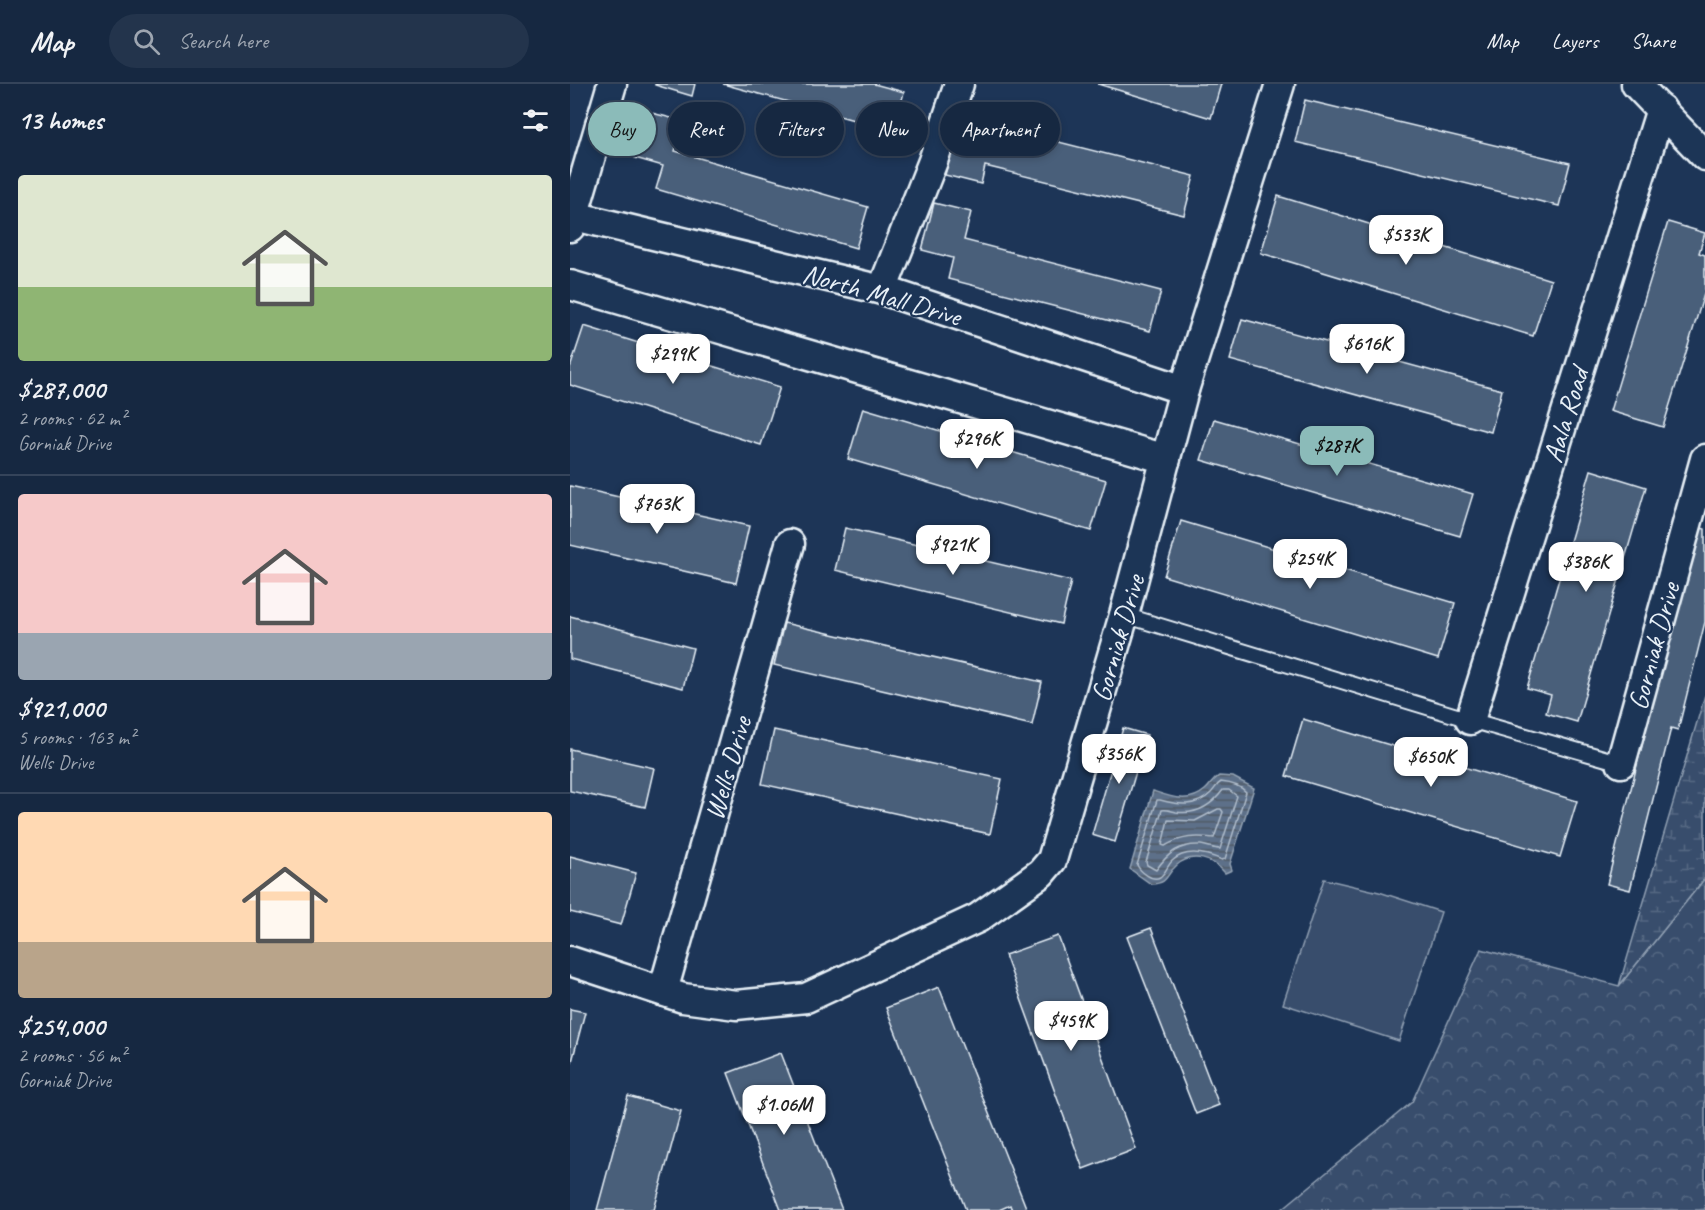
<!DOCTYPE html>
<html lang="en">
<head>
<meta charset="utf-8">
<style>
	:root { --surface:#162841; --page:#23344c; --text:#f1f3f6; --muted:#9ea6b1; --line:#35445a; --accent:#8bbbb9 }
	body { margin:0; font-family:Caveat,sans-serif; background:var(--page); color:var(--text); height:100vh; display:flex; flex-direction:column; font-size:22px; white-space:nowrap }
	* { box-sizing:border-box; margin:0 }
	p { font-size:20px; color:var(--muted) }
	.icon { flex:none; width:33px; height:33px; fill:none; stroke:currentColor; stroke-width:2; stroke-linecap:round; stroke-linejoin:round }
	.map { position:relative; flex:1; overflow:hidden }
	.side { display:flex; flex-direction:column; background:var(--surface); width:570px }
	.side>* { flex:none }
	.hud { position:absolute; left:18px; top:18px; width:570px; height:54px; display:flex; gap:12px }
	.price { position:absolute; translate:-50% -51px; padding:0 14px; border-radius:12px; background:#fff; color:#222; font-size:20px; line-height:39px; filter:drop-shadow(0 2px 3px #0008) }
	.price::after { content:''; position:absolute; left:50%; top:36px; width:18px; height:14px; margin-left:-9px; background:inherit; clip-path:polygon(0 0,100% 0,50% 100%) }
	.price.selected { background:var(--accent); color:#111 }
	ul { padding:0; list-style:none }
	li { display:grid; align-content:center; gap:12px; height:318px; padding:0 18px }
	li+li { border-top:2px solid var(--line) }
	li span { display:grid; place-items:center; height:186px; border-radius:6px; color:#555 }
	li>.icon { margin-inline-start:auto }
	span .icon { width:108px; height:108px; fill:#fffc; stroke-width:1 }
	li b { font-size:26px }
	h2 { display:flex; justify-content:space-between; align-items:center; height:72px; padding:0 18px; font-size:26px }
	.chip { padding:0 21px; border-radius:27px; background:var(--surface); box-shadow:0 3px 9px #0003,0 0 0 2px var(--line); font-size:21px; line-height:54px }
	.chip.selected { background:var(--accent); color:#111 }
	header { display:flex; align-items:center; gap:36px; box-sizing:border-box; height:84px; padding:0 30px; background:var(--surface); border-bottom:2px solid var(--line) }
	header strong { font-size:28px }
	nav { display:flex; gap:33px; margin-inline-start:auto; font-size:21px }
	.search { width:420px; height:54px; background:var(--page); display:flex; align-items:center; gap:15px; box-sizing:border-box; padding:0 21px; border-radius:33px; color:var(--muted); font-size:22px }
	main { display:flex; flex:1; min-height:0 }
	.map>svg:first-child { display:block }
</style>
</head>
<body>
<header>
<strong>Map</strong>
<div class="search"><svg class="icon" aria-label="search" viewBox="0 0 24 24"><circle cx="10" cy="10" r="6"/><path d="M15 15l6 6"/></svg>Search here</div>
<nav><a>Map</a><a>Layers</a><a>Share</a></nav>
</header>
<main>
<section class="side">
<h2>13 homes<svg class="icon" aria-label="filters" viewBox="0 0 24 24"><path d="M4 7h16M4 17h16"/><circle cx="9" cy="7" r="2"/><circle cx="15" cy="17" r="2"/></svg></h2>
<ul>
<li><span style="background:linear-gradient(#dfe7d0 60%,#8fb573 0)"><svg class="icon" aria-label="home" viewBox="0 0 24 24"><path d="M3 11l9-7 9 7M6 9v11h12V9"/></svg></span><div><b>$287,000</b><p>2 rooms · 62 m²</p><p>Gorniak Drive</p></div></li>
<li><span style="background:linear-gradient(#f6c9c9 75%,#9aa5b1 0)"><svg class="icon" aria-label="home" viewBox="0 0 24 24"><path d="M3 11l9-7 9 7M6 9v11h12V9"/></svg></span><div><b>$921,000</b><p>5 rooms · 163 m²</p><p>Wells Drive</p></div></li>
<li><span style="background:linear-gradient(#ffd9b3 70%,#b9a48a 0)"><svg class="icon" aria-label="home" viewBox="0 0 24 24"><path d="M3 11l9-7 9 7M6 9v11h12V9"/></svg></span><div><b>$254,000</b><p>2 rooms · 56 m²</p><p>Gorniak Drive</p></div></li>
</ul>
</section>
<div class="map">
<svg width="1135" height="1126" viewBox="0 0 1135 1126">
	<defs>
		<pattern id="forest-crowns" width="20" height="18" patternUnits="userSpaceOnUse" patternTransform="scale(1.5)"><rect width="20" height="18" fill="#374d6c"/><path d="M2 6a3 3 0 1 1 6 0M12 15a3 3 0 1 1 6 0" fill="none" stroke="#546782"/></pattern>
		<pattern id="wetland-marsh" width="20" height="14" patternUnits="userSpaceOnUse" patternTransform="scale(1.5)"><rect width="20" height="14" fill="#374d6c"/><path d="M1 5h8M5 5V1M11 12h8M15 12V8" fill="none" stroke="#546782"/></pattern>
		<pattern id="water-rules" width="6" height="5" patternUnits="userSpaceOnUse" patternTransform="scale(1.5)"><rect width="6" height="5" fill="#5d7089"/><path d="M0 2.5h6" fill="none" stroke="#505a66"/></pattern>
	</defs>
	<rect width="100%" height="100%" fill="#1d3557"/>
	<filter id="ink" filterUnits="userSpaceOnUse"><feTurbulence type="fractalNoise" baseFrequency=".0167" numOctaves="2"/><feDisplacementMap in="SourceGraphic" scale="12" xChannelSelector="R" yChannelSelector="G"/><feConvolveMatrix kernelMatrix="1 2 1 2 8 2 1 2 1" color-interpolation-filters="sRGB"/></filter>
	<g filter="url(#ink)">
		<polygon fill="#374d6c" stroke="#909fb2" stroke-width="1.5" points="754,795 809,808 871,828 829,957 713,920"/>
		<polygon fill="url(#forest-crowns)" stroke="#909fb2" stroke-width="1.5" points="1135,794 1135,1126 711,1126 842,1018 911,865 1049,902"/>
		<polygon fill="url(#wetland-marsh)" stroke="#909fb2" stroke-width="1.5" points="1135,611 1135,794 1049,902"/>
		<path fill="url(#water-rules)" stroke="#95a4b5" stroke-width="1.5" d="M649 692 663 693 684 704 660 780 662 786 655 789C644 775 622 768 607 781 595 791 600 799 581 800L560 785 583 707C601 713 619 720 635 706 641 701 642 696 649 692Z"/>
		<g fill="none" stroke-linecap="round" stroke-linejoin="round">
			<g stroke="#b0bdcc" stroke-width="1.5">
				<path d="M651 698C660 699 670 701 676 708L655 775 652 776C636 769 616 764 602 777 597 782 596 789 590 793 582 798 570 787 567 781L587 716H590C608 721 626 724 641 709 645 705 646 701 651 698Z"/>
				<path d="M653 706H659L667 712 650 765C644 765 638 762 631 761 609 760 598 769 586 786L577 781 576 778 592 726C597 725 601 727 606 728 626 731 642 721 653 706Z"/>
				<path d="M648 725H651L653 728 644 754C626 752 612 752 595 762L592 761 598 736 625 737Z"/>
			</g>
		</g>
		<g fill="#495e7a" stroke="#e8f1f8" stroke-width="1.5">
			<polygon points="85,0 125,0 122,12 85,1"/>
			<polygon points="153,0 304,0 334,8 324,47"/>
			<polygon points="528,0 651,0 641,34"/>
			<polygon points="735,16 1000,79 989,122 725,58"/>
			<polygon points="78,28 113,37 105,67 298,123 286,164 86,105 93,82 65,74"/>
			<polygon points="421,41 624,92 614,131 415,82 411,100 375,91 386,44 419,52"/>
			<polygon points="708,112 981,196 963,252 691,169"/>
			<polygon points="364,119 401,128 394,156 591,207 580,247 378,195 383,174 352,166"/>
			<polygon points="1098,138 1135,149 1129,169 1135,171 1135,207 1093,343 1040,327"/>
			<polygon points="672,235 932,306 921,348 660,276"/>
			<polygon points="14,242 210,303 191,361 0,301 0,284"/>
			<polygon points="293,324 536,396 521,447 278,375"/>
			<polygon points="644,335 903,410 890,452 631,376"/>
			<polygon points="1021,386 1076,403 1007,638 976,629 981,611 957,604"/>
			<polygon points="0,402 179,442 166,499 0,461"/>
			<polygon points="611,437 885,519 868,575 594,492"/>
			<polygon points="1127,443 1135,445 1135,538 1108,646 1101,644 1060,806 1037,800"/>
			<polygon points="275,444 501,497 491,540 265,486"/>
			<polygon points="0,532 123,564 113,604 0,575"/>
			<polygon points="214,539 472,598 462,641 204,581"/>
			<polygon points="733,635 1007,717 990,773 716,692"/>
			<polygon points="553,644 577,651 545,758 522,751"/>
			<polygon points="204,646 432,695 420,750 192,700"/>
			<polygon points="0,665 84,684 75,723 0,707"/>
			<polygon points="0,772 66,789 51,841 0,828"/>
			<polygon points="581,844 649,1021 626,1030 557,853"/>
			<polygon points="488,852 566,1065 513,1085 435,871"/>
			<polygon points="369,903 457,1126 442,1126 440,1121 429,1126 396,1126 316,924"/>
			<polygon points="0,925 15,928 0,985"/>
			<polygon points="211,969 272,1126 211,1126 158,989"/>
			<polygon points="58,1012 111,1027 84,1126 27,1126"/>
		</g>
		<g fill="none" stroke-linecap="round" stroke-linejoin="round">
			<defs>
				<polyline id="service" points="554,531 900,636 1051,679"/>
				<g id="minor">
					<polyline points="1066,0 1135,72"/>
					<polyline points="4,132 312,206 614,306"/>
					<polyline points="0,143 42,0"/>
					<polyline points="0,201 596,375"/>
					<polyline points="312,206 363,77 389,0"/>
					<polyline points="900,636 1091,25"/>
					<polyline points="1051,679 1135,375"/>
					<polyline points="0,877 113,914 166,921 236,914 408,834 471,789 482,776 554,531 614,306 710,0"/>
					<polyline points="93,907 220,460"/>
				</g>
			</defs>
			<use href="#service" stroke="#e8f1f8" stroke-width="18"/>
			<use href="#minor" stroke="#e8f1f8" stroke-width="33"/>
			<use href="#service" stroke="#1d3557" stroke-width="14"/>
			<use href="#minor" stroke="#1d3557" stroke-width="28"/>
		</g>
	</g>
	<g text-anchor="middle" stroke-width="4.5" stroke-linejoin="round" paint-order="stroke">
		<g font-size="28" fill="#e8f1f8" stroke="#1d3557">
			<text transform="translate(312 210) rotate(16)" y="10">North Mall Drive</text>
			<text transform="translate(995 331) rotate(-73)" y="10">Aala Road</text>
			<text transform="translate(547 554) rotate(-74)" y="10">Gorniak Drive</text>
			<text transform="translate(1083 562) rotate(-75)" y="10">Gorniak Drive</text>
			<text transform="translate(157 684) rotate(-74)" y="10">Wells Drive</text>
		</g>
	</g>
</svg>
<b class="price" style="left:836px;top:182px">$533K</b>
<b class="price" style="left:797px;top:291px">$616K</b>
<b class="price" style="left:103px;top:301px">$299K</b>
<b class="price" style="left:407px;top:386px">$296K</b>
<b class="price selected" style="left:767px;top:393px">$287K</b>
<b class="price" style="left:87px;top:451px">$763K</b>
<b class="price" style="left:383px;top:492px">$921K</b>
<b class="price" style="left:740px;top:506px">$254K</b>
<b class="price" style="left:1016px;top:509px">$386K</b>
<b class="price" style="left:549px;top:701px">$356K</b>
<b class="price" style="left:861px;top:704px">$650K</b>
<b class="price" style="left:501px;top:968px">$459K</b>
<b class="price" style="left:214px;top:1052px">$1.06M</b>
<div class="hud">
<a class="chip selected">Buy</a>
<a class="chip">Rent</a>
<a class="chip">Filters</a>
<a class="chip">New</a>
<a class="chip">Apartment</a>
</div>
</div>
</main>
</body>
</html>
